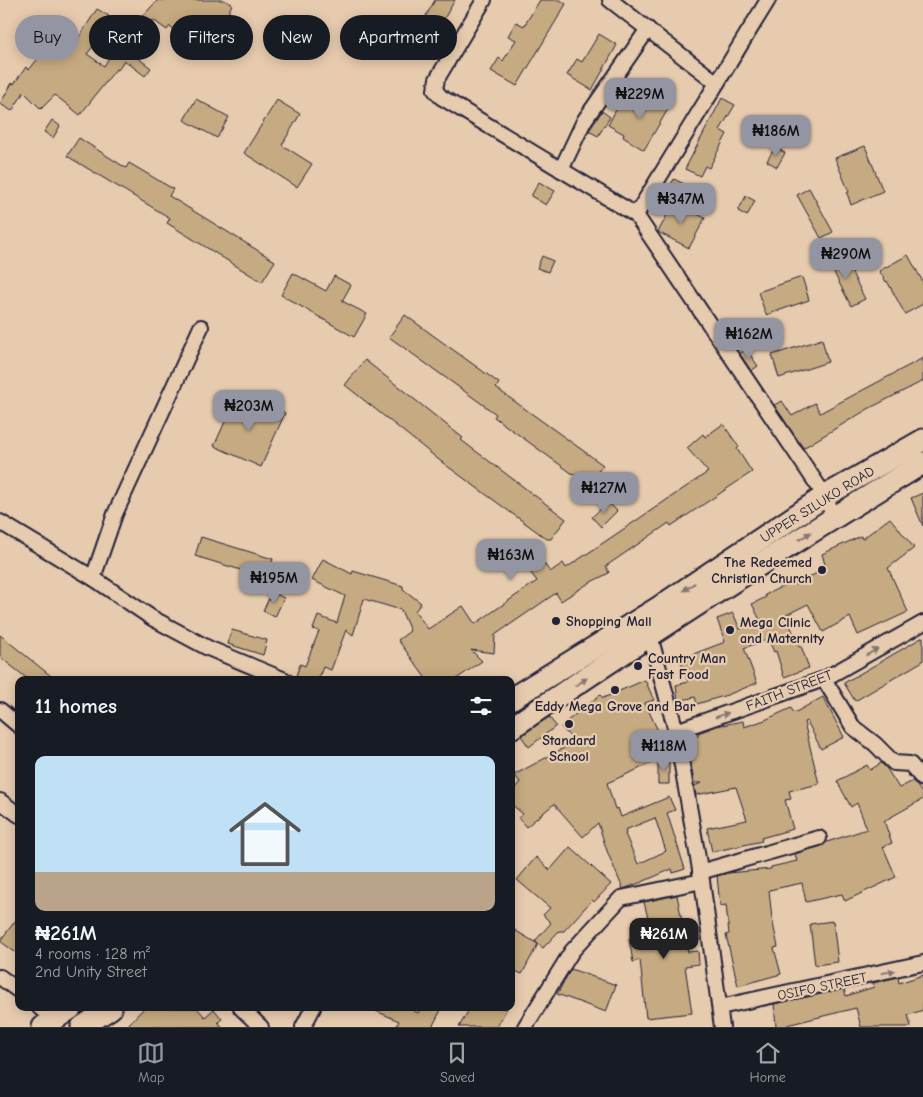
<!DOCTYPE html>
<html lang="en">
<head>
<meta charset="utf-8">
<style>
	:root { --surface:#171b24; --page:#20242c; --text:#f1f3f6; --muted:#9ea1a6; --line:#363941; --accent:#9495a2 }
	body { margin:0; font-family:"Comic Neue",sans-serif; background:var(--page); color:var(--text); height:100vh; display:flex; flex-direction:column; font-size:19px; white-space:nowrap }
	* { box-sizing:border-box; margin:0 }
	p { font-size:16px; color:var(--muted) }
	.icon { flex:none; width:28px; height:28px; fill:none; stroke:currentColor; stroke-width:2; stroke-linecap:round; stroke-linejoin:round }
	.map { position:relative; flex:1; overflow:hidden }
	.sheet { position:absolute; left:15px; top:676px; width:500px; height:335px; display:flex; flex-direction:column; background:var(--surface); border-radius:10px; box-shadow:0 2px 12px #0003 }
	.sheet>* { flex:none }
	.hud { position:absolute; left:15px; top:15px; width:500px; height:45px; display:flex; gap:10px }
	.price { position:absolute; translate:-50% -42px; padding:0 11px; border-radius:10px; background:var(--accent); color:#111; font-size:16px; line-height:32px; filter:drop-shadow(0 1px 2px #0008) }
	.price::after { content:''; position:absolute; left:50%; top:30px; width:15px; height:11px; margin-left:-8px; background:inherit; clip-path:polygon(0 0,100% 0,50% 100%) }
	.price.on { background:#222; color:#fff }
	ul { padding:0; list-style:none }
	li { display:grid; align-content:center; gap:10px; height:265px; padding:0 20px }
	li span { display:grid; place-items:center; height:155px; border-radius:10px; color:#555 }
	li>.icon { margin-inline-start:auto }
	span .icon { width:90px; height:90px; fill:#fffc; stroke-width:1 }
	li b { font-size:21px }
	h2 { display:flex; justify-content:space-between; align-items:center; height:60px; padding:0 20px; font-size:21px }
	.tag { padding:0 18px; border-radius:22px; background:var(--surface); box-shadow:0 2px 12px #0003; font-size:18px; line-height:45px }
	.tag.on { background:var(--accent); color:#111 }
	.tab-bar { display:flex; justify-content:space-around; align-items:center; height:70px; border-top:1px solid var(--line); background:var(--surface); font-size:14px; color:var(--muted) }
	.tab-bar a { display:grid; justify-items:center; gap:2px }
	.tab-bar .on { color:var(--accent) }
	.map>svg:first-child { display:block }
</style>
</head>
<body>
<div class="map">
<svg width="923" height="1027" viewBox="0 0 923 1027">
	<rect width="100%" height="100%" fill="#e7cbae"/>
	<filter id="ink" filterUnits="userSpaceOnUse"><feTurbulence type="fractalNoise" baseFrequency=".02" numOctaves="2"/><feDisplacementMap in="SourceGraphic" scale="10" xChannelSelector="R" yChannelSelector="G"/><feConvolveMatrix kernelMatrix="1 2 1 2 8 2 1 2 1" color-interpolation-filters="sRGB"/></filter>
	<g filter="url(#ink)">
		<g fill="#c6aa81" stroke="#22223b" fill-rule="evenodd">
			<polygon points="158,0 224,0 232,4 227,16 221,13 215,28 213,27 194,48 170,26 167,30 153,20 143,31 130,52 151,68 145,76 124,60 118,70 116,69 80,115 55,95 41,109 24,92 12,111 0,104 12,83 14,84 26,67 29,70 58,33 74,45 97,9 109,16 92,42 95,44 87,54 104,66 126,30 128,31"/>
			<polygon points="435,0 455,0 438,29 436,28 417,57 407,51 426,22 423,21"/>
			<polygon points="540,0 560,0 566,4 517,86 491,71 499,58 503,61 516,40 508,36 516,22 524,26"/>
			<polygon points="599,34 617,45 592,90 567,75 577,59 582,62"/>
			<polygon points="650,92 671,104 644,150 623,137 624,134 608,125 620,102 637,112"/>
			<polygon points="722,98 735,105 720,130 727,134 709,168 705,166 700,176 685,169"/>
			<polygon points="196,99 229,117 217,138 184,120"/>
			<polygon points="277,100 300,114 282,145 312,164 297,187 244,153"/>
			<polygon points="602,111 610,117 598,136 589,131"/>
			<polygon points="52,120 60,126 53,138 44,132"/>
			<polygon points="79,138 126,168 129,163 173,189 169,196 275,261 262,282 167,223 170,218 67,156"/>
			<polygon points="865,146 883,191 851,205 847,193 849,192 835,158"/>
			<polygon points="775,147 785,153 777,167 767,161"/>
			<polygon points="674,179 686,185 677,201 665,195"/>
			<polygon points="539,182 555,191 546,205 531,196"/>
			<polygon points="809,188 833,232 821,238 797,195"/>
			<polygon points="746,196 755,201 747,216 738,211"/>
			<polygon points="674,202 705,218 689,248 658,232"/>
			<polygon points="842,253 865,299 851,306 828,261"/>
			<polygon points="908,255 923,282 923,304 905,314 887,281 886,282 879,271"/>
			<polygon points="542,256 553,261 548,272 537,268"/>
			<polygon points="293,273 326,291 334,276 351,285 342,301 367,314 354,337 281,295"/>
			<polygon points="802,277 809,300 766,315 758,292"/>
			<polygon points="405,315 499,383 496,388 603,465 588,485 494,417 496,414 389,337"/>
			<polygon points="822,339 828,362 779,378 772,355"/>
			<polygon points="746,349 758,366 751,371 740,354"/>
			<polygon points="923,358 923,381 868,409 803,448 774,405 782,401 792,416 815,403 820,413"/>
			<polygon points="365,360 463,438 461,440 566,519 551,539 547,539 443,463 345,385"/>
			<polygon points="235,400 268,414 272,406 285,413 261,467 214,446"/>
			<polygon points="723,424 739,447 737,449 752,472 671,526 669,523 606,566 609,573 589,583 561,601 556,593 495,635 494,653 471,650 482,661 455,680 427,680 398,640 410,631 401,610 364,599 353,635 346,630 331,670 323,667 318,680 307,680 296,676 300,664 305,666 319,631 313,629 318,616 337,623 345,596 312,580 323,559 352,574 353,571 403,586 403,589 421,603 415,611 428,629 463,606 475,624 537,581 527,568 540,558 550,572 563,563 566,568 708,472 687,448 703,434 705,437"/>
			<polygon points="923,493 923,526 911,498"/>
			<polygon points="608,502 617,511 601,527 592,517"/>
			<polygon points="890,518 914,548 888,568 908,612 858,635 850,617 823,632 808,604 786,615 799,647 801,646 809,668 784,677 776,651 774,652 768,639 744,648 757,683 727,695 697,704 695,697 678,701 676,685 688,682 680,659 725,642 717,619 733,613 740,629 761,622 752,604 766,597 765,595 793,581 795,585 826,568 822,554 861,536 862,539"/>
			<polygon points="201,537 273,559 267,578 195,556"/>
			<polygon points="272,592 284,598 275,617 263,611"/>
			<polygon points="232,630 267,640 263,655 228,644"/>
			<polygon points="0,635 56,680 29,680 0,657"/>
			<polygon points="923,637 923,661 855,701 844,683"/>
			<path d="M645 680 654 700 645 703 660 735 644 742 652 763 607 783 615 809 618 808 621 817 669 797 675 810 667 813 685 869 673 873 672 869 642 882 623 889 607 851 598 823 583 837 554 804 526 827 518 818 523 814 511 804V793L520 782 514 775 575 742 561 727 567 721 600 695 603 698ZM655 818 666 851 638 864 625 834H626L625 830Z"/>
			<polygon points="823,697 844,737 821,749 807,721 804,722 819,784 789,791 791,799 785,800 793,829 761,838 762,841 712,852 707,828 747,820 736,787 696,795 694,786 702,783 694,783 687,738 698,736 698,733 717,726 743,721 744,727 765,720 791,708 794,713"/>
			<polygon points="549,717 556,726 529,747 521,736"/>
			<polygon points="669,759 669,784 658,784 658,760"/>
			<polygon points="881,763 887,769 899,788 913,781 923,794 923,799 884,821 892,843 883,847 896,877 845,901 842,894 806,902 802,883 769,890 772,919 778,947 774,948 781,974 738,986 726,935 729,934 726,905 720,906 717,876 728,873 771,869 771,867 797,861 795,854 821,846 827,842 867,829 857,803 851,807 837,781 867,765 870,770"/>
			<polygon points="570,847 611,884 594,902 592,900 564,931 559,931 543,948 535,941 551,923 543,915 550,908 517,880 536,857 550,870"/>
			<polygon points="677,895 688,952 698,951 699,964 685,966 692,1013 646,1018 640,960 633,962 629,939 652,934 644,902"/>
			<polygon points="19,916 19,955 0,941"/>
			<polygon points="833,921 838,962 815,965 810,924"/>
			<polygon points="511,928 538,944 522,974 511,969"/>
			<polygon points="571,969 616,985 606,1012 557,994"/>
			<polygon points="923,975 923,1010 908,1015 911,1027 861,1027 856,1008 787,1025 787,1027 776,1027 774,1004 844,989 846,996 874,987 873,983 898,977 899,983"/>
			<polygon points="144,1008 197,1008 205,1017 214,1009 222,1019 218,1022 223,1027 126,1027"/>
			<polygon points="369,1008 408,1008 418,1013 421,1008 442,1008 432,1027 396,1027 399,1021"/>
			<polygon points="470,1008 507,1008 497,1027 459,1027"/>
		</g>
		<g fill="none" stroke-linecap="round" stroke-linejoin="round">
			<defs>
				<g id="minor">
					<polyline points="484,0 437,79 435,90 441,97 636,215 825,496 834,517"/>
					<polyline points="610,0 717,83"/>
					<polyline points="561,170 584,121 648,29"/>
					<polyline points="636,215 768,0"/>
					<polyline points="0,522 93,578 152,618 208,648 285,680"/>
					<polyline points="93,578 115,514 201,327"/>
					<polyline points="650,636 676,731 702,881 722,1027"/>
					<polyline points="824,679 853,727 875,744 894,763 910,764 923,779"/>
					<polyline points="0,710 19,726"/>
					<polyline points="676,731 824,679 923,623"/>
					<polyline points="0,801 19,815"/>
					<polyline points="700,872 819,838"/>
					<polyline points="0,977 19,991"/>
					<polyline points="720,1007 923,963"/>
					<polyline points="40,1008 55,1019"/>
					<polyline points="241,1008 261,1027"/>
					<polyline points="303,1027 313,1008"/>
					<polyline points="525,1027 572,951 621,898 702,881"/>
				</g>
				<g id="primary">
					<polyline points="511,699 658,608 825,496 923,440"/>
					<path d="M511 728C646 637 783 548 923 463"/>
					<polyline points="43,1027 71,1008"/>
					<polyline points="82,1027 111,1008"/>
				</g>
			</defs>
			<use href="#minor" stroke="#22223b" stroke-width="18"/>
			<use href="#primary" stroke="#22223b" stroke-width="25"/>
			<use href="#minor" stroke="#e7cbae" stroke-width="14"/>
			<use href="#primary" stroke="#e7cbae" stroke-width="21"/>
		</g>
		<defs><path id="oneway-solid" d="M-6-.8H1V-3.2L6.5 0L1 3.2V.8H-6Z" transform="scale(1.25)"/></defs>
		<g fill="#847674">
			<use href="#oneway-solid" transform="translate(805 536) rotate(-33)"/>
			<use href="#oneway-solid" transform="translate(689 587) rotate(146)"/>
			<use href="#oneway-solid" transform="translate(872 652) rotate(-30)"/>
			<use href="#oneway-solid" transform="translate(581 682) rotate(-33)"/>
			<use href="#oneway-solid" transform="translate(722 715) rotate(-19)"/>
			<use href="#oneway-solid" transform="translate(888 972) rotate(-12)"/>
		</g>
	</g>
	<g fill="#22223b" stroke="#e7cbae" stroke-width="2">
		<circle cx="822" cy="570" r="5"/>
		<circle cx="556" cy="621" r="5"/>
		<circle cx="730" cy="630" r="5"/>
		<circle cx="638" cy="666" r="5"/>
		<circle cx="615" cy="690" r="5"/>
		<circle cx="569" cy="724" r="5"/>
	</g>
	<g text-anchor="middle" stroke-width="4.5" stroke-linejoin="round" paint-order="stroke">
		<g font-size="14" fill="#22223b" stroke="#e7cbae">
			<text transform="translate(817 504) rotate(-32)" y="5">UPPER SILUKO ROAD</text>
			<text transform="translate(789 690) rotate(-21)" y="5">FAITH STREET</text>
			<text transform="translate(822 986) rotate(-12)" y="5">OSIFO STREET</text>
		</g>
		<g font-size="14" font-weight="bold" fill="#22223b" stroke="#e7cbae" text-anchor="start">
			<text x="812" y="567" text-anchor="end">The Redeemed<tspan x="812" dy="16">Christian Church</tspan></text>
			<text x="566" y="626">Shopping Mall</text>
			<text x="740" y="627">Mega Clinic<tspan x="740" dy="16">and Maternity</tspan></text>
			<text x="648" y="663">Country Man<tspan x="648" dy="16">Fast Food</tspan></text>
			<text x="615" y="711" text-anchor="middle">Eddy Mega Grove and Bar</text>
			<text x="569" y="745" text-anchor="middle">Standard<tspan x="569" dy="16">School</tspan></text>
		</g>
	</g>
</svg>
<b class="price" style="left:640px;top:120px">₦229M</b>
<b class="price" style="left:776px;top:157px">₦186M</b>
<b class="price" style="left:681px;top:225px">₦347M</b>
<b class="price" style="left:846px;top:280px">₦290M</b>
<b class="price" style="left:749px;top:360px">₦162M</b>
<b class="price" style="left:249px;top:432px">₦203M</b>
<b class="price" style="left:604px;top:514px">₦127M</b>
<b class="price" style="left:511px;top:581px">₦163M</b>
<b class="price" style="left:274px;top:604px">₦195M</b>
<b class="price" style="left:664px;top:772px">₦118M</b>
<b class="price on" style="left:664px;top:960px">₦261M</b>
<div class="hud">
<a class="tag on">Buy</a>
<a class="tag">Rent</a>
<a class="tag">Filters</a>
<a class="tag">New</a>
<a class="tag">Apartment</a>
</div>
<section class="sheet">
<h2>11 homes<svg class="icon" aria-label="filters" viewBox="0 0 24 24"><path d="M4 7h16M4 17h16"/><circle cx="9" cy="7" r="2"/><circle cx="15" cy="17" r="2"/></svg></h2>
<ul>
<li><span style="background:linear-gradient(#bfe0f5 75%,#b9a48a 0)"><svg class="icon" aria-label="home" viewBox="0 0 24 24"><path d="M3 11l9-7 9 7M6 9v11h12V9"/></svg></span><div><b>₦261M</b><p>4 rooms · 128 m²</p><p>2nd Unity Street</p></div></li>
</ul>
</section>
</div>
<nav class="tab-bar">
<a class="on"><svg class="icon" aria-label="map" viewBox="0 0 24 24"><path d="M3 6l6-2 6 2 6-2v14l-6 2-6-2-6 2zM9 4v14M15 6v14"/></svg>Map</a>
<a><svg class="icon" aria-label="saved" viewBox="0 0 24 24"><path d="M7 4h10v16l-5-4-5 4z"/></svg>Saved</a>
<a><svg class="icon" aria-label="home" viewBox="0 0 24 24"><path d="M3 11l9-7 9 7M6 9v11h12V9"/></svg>Home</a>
</nav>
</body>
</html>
